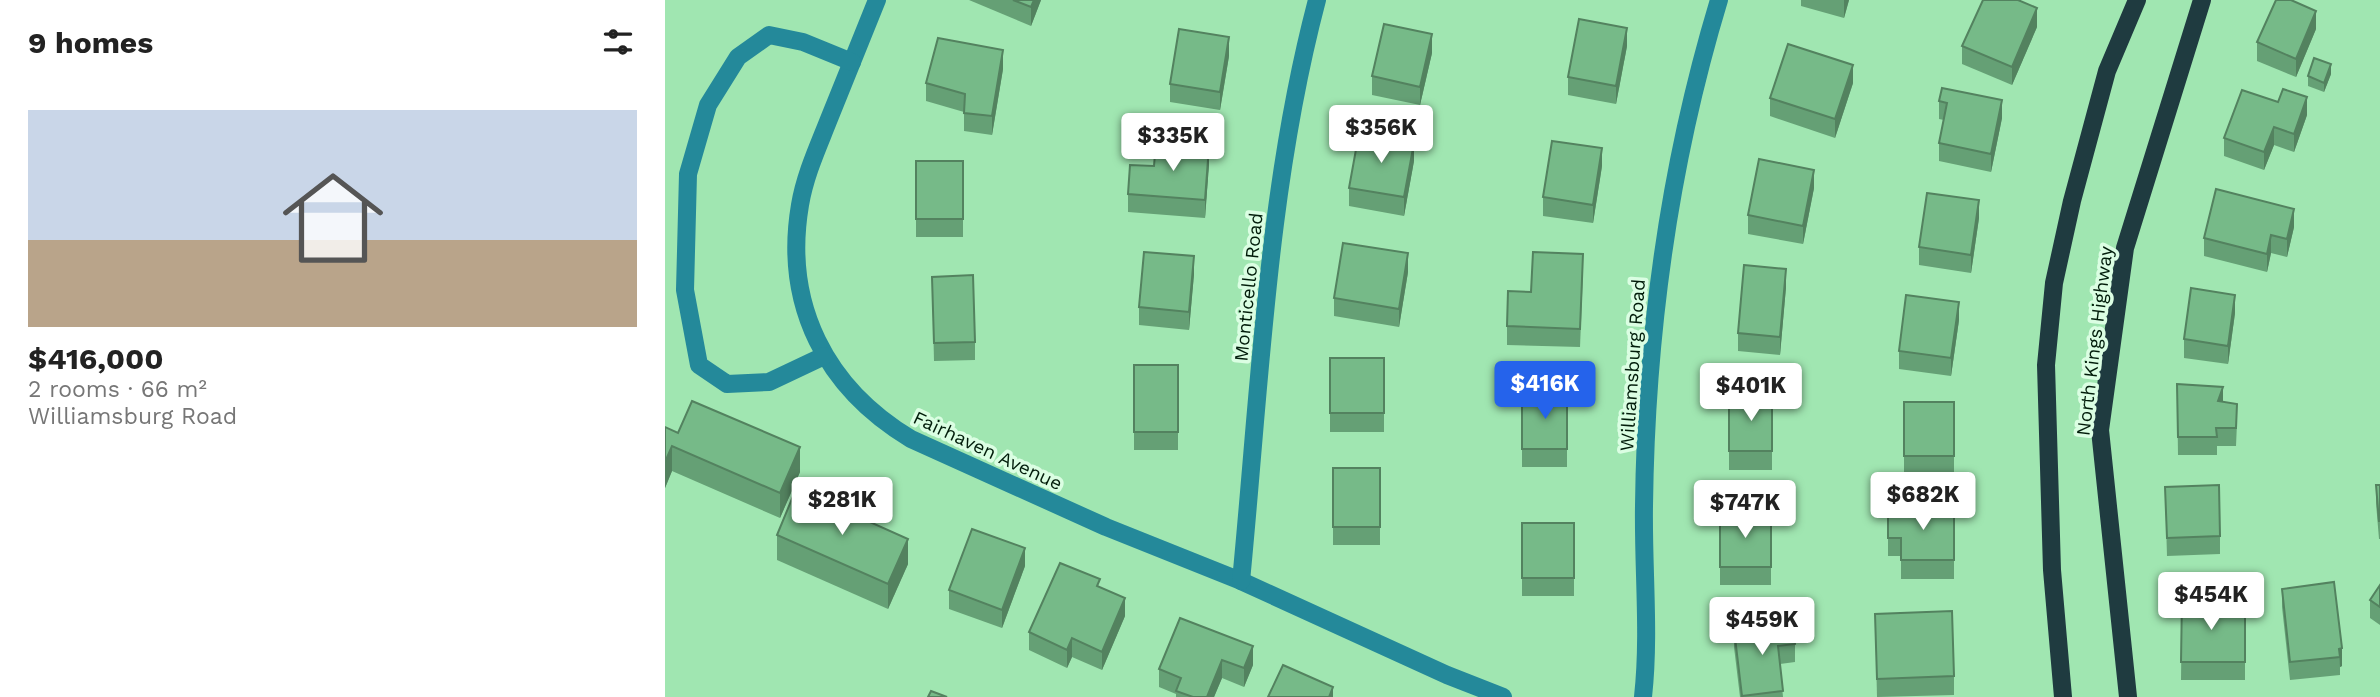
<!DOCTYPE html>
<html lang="en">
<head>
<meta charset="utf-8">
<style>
	:root { --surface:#fff; --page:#f6f6f6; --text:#222; --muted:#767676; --line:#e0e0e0; --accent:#2563eb }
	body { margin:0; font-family:"Work Sans",sans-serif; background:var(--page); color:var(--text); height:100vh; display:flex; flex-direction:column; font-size:26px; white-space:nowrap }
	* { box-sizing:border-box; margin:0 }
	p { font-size:23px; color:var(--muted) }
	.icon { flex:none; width:38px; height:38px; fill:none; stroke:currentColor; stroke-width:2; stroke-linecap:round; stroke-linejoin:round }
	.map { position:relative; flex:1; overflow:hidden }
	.panel { display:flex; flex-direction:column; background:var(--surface); width:665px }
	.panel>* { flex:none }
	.price { position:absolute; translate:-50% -60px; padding:0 16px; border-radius:7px; background:#fff; color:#222; font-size:23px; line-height:46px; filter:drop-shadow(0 2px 4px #0008) }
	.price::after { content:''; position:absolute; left:50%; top:42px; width:21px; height:16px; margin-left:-10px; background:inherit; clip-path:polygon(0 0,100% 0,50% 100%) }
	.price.selected { background:var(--accent); color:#fff }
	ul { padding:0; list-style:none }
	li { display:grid; align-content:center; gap:14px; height:371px; padding:0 28px }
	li+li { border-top:2px solid var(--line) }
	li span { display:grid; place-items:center; height:217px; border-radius:0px; color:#555 }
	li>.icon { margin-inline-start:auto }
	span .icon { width:126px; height:126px; fill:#fffc; stroke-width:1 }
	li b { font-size:30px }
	h2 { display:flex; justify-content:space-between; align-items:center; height:84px; padding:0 28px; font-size:30px }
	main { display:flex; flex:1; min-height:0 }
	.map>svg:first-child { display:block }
</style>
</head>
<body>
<main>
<section class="panel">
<h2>9 homes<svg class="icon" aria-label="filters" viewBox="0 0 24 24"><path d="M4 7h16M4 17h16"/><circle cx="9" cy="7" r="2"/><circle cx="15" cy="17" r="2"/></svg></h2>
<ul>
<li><span style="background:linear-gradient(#c9d6e8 60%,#b9a48a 0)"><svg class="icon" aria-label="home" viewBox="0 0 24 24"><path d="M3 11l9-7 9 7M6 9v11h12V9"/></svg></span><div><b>$416,000</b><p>2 rooms · 66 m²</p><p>Williamsburg Road</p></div></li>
</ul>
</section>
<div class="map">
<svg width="1715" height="697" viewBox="0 0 1715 697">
	<rect width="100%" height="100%" fill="#a0e6b1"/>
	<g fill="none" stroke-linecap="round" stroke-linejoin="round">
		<g stroke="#24899a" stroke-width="18">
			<path d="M212 0C196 40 180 79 164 119 153 147 140 175 135 205 118 305 161 388 246 439L441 527 576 581 782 675 838 697"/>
			<polyline points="159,356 104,382 62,384 34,365 20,290 23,174 43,105 73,57 104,35 138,42 187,62"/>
			<path d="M576 581C595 387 602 189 652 0"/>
			<path d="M978 697C985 634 978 570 979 506 981 334 1004 165 1054 0"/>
		</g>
		<g stroke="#1f3b40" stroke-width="18">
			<polyline points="1398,697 1387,570 1381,365 1389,283 1407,201 1442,71 1472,0"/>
			<polyline points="1463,697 1435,430 1460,248 1537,0"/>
		</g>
	</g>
	<g fill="#65a075">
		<polygon points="304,0 376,0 366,26"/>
		<polygon points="1136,0 1184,0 1179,18 1136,6"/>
		<polygon points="1372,27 1347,85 1297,64 1297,46"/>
		<polygon points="1651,29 1631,77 1592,61 1592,42"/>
		<polygon points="962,46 951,104 903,95 903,77"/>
		<polygon points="767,53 755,105 707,95 707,76"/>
		<polygon points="564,56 555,110 505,102 505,84"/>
		<polygon points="338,69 327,135 299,131 299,112 261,101 261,83"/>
		<polygon points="1666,74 1659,92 1643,86 1643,76"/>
		<polygon points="1188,83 1170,138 1105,116 1105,98"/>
		<polygon points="1274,101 1337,118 1326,172 1274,161 1274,143 1279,120 1274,119"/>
		<polygon points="1642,115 1629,152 1609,145 1599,170 1559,156 1559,138"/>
		<rect x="251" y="161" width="47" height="76"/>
		<polygon points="749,161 739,216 684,206 684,188"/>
		<polygon points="544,164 540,218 463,212 463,194 489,166"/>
		<polygon points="937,166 928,223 878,216 878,197"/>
		<polygon points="1149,188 1138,244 1083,234 1083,215"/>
		<polygon points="1314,218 1306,273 1254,265 1254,247"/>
		<polygon points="1629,227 1622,257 1606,253 1602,272 1539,256 1539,238"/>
		<polygon points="743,272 734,327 669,316 669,298"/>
		<polygon points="918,272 915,347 842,345 842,326"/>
		<polygon points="529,274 524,330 474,325 474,307"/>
		<polygon points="267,277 310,342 310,360 269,361"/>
		<polygon points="1121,287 1115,355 1073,351 1073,333"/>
		<polygon points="1570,313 1563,364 1519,358 1519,339"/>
		<polygon points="1294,320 1286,376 1234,369 1234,351"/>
		<rect x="665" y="358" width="54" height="74"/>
		<rect x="469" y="365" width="44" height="85"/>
		<polygon points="1512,384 1558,402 1572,423 1571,446 1552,446 1552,455 1513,455"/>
		<rect x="857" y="392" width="45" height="75"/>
		<rect x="1064" y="395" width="43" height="75"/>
		<rect x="1239" y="402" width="50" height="73"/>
		<polygon points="0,427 13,433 135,472 115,518 7,471 0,488"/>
		<rect x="668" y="468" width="47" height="77"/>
		<polygon points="1711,485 1715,485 1715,539 1714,539 1711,503"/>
		<polygon points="1500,487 1555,536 1555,554 1502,556"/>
		<polygon points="1223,506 1289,506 1289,579 1236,579 1236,556 1223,556"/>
		<rect x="1055" y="513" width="51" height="72"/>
		<rect x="857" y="523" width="52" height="73"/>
		<polygon points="112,535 243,564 223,609 112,560"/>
		<polygon points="360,566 337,628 284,609 284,590"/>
		<polygon points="1669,582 1677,666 1675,667 1675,675 1625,680 1617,607 1617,589"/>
		<polygon points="1715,585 1715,625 1705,618 1705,600"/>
		<polygon points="435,588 460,616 437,670 407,657 402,668 364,650 364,632"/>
		<polygon points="1517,597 1555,614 1580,614 1580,680 1516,680"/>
		<polygon points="1210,614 1289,676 1289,695 1212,697"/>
		<polygon points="515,618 588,665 579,687 557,678 549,697 511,697 511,694 494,687 494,669"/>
		<polygon points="1069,629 1130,644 1130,662 1115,664 1118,697 1075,697 1069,647"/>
	</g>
	<g fill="#53825f">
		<polygon points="369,0 376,0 366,26 366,7"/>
		<polygon points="1179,0 1184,0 1179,18"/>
		<polygon points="1372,8 1372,27 1347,85 1347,67"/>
		<polygon points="1651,11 1651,29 1631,77 1631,59"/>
		<polygon points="962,28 962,46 951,104 951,86"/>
		<polygon points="767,34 767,53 755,105 755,87"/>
		<polygon points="564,37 564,56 555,110 555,92"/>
		<polygon points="338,50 338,69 327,135 327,116"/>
		<polygon points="1666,64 1666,74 1659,92 1659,83"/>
		<polygon points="1188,65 1188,83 1170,138 1170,119"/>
		<polygon points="1642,97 1642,115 1629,152 1629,134"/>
		<polygon points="1337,100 1337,118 1326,172 1326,154"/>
		<polygon points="1609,127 1609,145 1599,170 1599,152"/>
		<polygon points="749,143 749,161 739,216 739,197"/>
		<polygon points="544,146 544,164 540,218 540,200"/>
		<polygon points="937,148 937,166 928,223 928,205"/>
		<polygon points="1149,170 1149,188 1138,244 1138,226"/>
		<polygon points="1314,200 1314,218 1306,273 1306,255"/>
		<polygon points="1629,209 1629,227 1622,257 1622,239"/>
		<polygon points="1606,235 1606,253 1602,272 1602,254"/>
		<polygon points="743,253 743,272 734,327 734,309"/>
		<polygon points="529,256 529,274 524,330 524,312"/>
		<polygon points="1121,269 1121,287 1115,355 1115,337"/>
		<polygon points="1570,295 1570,313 1563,364 1563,346"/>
		<polygon points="1294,302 1294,320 1286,376 1286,358"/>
		<polygon points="1558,387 1558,406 1553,401"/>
		<polygon points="7,446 7,471 0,488 0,462"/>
		<polygon points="135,447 135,472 115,518 115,493"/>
		<polygon points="243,539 243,564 223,609 223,584"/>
		<polygon points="360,548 360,566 337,628 337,610"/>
		<polygon points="460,598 460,616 437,670 437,652"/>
		<polygon points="407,638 407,657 402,668 402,650"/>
		<polygon points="588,646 588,665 579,687 579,668"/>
		<polygon points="1677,648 1677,666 1675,667 1674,649"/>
		<polygon points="557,660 557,678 549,697 542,697"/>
		<polygon points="668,687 668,697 664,697"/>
	</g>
	<g fill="#76ba88" stroke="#53825f" stroke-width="2">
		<polygon points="348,0 369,0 366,7"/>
		<polygon points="1318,0 1353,0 1372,8 1347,67 1297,46"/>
		<polygon points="1611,0 1626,0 1651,11 1631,59 1592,42"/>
		<polygon points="914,19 962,28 951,86 903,77"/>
		<polygon points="719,24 767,34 755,87 707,76"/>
		<polygon points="514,29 564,37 555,92 505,84"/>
		<polygon points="273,38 338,50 327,116 299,113 300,94 261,83"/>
		<polygon points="1123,44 1188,65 1170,119 1105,98"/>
		<polygon points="1649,58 1666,64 1659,83 1643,76"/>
		<polygon points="1277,88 1337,100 1326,154 1274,143 1282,103 1274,101"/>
		<polygon points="1618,89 1642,97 1629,134 1609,127 1599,152 1559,138 1577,90 1613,102"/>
		<polygon points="694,133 749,143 739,197 684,188"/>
		<polygon points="887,141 937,148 928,205 878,197"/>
		<polygon points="491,142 544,146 540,200 463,194 465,165 489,166"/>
		<polygon points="1094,159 1149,170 1138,226 1083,215"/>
		<rect x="251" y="161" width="47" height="58"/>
		<polygon points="1551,189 1629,209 1622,239 1606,235 1602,254 1539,238"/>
		<polygon points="1262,193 1314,200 1306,255 1254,247"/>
		<polygon points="678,243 743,253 734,309 669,298"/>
		<polygon points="479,252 529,256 524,312 474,307"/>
		<polygon points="868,252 918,254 915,329 842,326 843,291 866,292"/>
		<polygon points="1079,265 1121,269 1115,337 1073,333"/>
		<polygon points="308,275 310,342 269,343 267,277"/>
		<polygon points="1526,288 1570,295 1563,346 1519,339"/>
		<polygon points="1241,295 1294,302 1286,358 1234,351"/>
		<rect x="665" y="358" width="54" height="55"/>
		<rect x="469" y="365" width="44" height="67"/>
		<polygon points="1512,384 1558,387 1553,401 1572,404 1571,428 1551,428 1552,437 1513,437"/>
		<rect x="857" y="392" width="45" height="57"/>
		<rect x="1064" y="395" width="43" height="56"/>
		<polygon points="27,401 135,447 115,493 7,446 0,462 0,427 13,433"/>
		<rect x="1239" y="402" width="50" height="54"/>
		<rect x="668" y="468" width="47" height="59"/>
		<polygon points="1554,485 1555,536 1502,538 1500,487"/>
		<polygon points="1711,485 1715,485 1715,521 1714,521"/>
		<polygon points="131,489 243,539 223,584 112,535"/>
		<polygon points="1223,506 1289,506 1289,560 1236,560 1236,538 1223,538"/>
		<rect x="1055" y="513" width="51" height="54"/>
		<rect x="857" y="523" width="52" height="55"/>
		<polygon points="307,529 360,548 337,610 284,590"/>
		<polygon points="395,563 435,579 432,586 460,598 437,652 407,638 402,650 364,632"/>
		<polygon points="1669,582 1677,648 1674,649 1675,657 1625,662 1617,589"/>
		<polygon points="1715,585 1715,607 1705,600"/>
		<polygon points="1517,597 1555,597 1555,614 1580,614 1580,662 1516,662"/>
		<polygon points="1287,611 1289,676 1212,679 1210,614"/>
		<polygon points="515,618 588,646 579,668 557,660 542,697 528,697 511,691 516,678 494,669"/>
		<polygon points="1127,622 1130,644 1113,646 1118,691 1077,696 1069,629"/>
		<polygon points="618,665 668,687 664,697 603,697"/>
		<polygon points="266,691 282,697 263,697"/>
	</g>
	<g text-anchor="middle" stroke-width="7" stroke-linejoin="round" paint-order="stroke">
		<g font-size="19" fill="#011c0a" stroke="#dbfee3">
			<text transform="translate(583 287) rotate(-84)" y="7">Monticello Road</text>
			<text transform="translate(1429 341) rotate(-83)" y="7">North Kings Highway</text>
			<text transform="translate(967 365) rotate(-86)" y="7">Williamsburg Road</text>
			<text transform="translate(323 450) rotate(25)" y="7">Fairhaven Avenue</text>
		</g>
	</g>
</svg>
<b class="price" style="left:716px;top:165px">$356K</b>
<b class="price" style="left:508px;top:173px">$335K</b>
<b class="price selected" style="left:880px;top:421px">$416K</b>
<b class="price" style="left:1086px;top:423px">$401K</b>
<b class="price" style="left:1258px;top:532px">$682K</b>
<b class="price" style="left:177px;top:537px">$281K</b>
<b class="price" style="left:1080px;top:540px">$747K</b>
<b class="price" style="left:1546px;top:632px">$454K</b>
<b class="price" style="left:1097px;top:657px">$459K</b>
</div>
</main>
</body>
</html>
